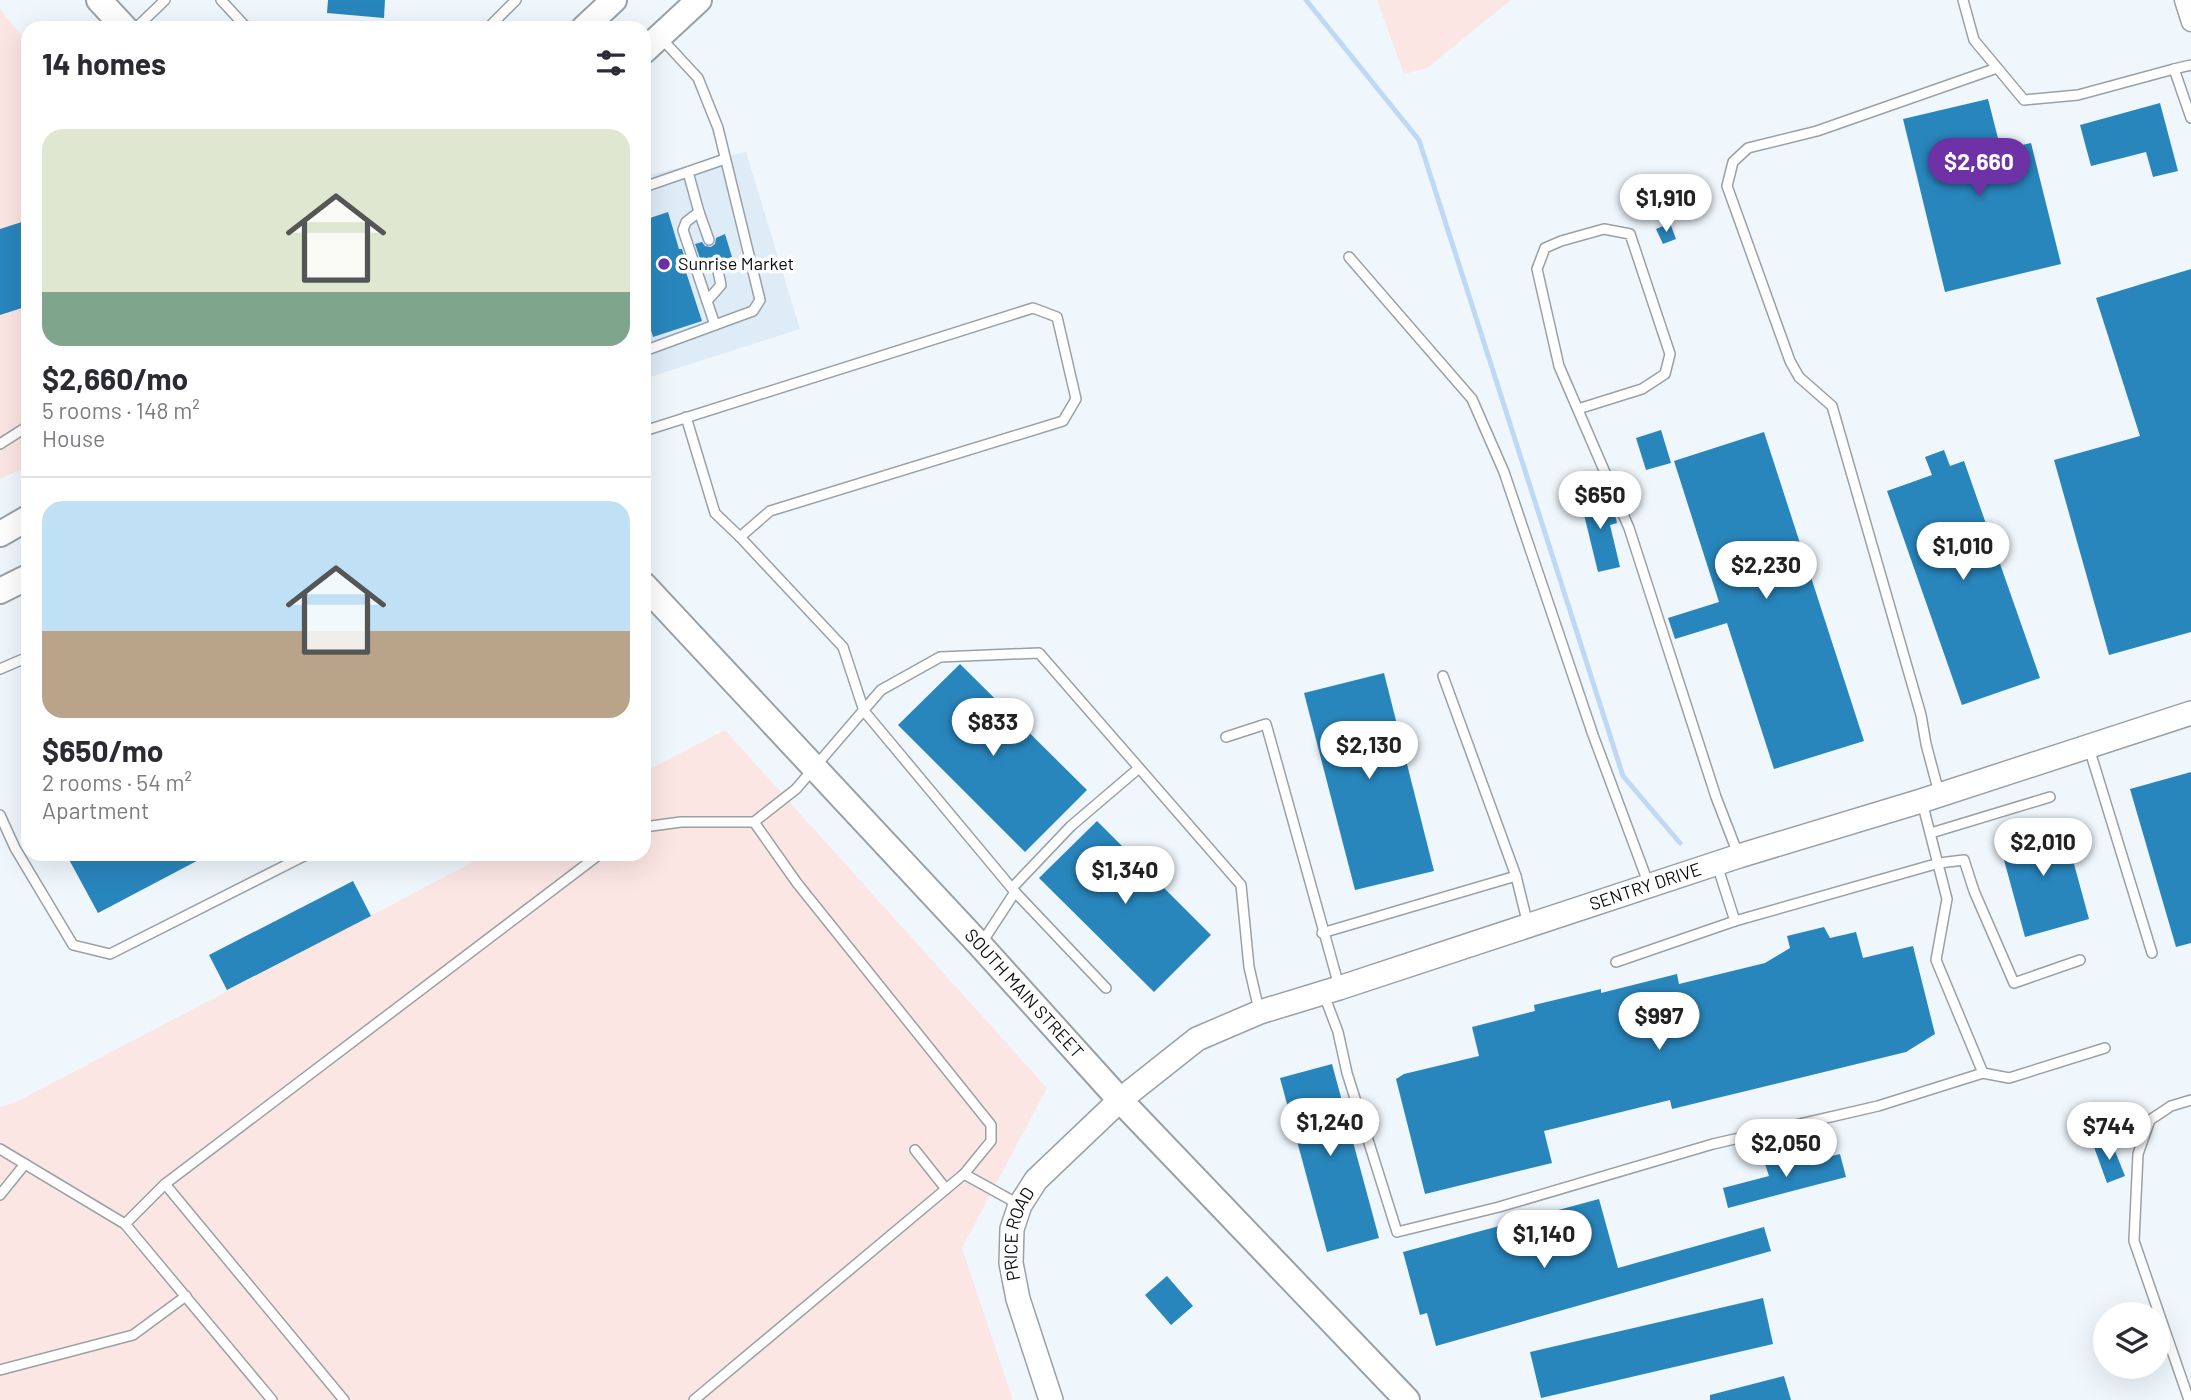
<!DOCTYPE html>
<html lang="en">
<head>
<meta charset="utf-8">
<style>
	:root { --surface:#fff; --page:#f2f2f3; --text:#2b2b33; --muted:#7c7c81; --line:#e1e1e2; --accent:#6f31a6 }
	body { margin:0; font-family:Barlow,sans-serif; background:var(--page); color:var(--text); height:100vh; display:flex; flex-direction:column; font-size:26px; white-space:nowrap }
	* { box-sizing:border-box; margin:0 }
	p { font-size:23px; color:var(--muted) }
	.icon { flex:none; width:38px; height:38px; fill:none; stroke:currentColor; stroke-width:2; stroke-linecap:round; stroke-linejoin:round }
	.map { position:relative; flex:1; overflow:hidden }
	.side { position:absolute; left:21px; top:21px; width:630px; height:840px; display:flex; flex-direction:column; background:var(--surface); border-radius:21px; box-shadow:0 7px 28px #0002 }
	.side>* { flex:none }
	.tools { position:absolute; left:2093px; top:1302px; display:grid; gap:14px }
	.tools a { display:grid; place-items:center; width:77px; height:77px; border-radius:50%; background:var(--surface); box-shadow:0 7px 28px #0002; font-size:35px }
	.price { position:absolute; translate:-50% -60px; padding:0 16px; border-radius:24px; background:#fff; color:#222; font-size:23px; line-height:46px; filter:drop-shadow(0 2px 4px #0008) }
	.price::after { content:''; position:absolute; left:50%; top:42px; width:21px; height:16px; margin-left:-10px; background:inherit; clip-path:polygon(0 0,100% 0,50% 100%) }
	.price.current { background:var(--accent); color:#fff }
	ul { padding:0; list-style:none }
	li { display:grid; align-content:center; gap:14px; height:371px; padding:0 21px }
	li+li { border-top:2px solid var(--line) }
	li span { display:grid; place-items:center; height:217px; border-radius:21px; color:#555 }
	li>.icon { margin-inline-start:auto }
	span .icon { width:126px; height:126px; fill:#fffc; stroke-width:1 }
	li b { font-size:30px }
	h2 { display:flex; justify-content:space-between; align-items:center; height:84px; padding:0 21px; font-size:30px }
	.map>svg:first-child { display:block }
</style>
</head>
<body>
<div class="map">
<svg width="2191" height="1400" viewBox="0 0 2191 1400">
	<rect width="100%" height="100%" fill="#eff7fd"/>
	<polygon fill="#ddecf7" points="746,152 800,329 644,379 644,176"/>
	<g fill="#fce6e4">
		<polygon points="1377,0 1511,0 1427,68 1404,74"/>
		<polygon points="0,9 28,44 28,466 0,479"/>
		<polygon points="725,730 1047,1088 962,1248 1013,1400 0,1400 0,1107 18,1101 488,854 644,854 644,772"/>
	</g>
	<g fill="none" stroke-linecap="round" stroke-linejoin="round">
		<polyline stroke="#bfd9f5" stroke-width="5" points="1306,0 1419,140 1623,776 1680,843"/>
	</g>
	<g fill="#2986bd">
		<polygon points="328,0 385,0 384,18 327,13"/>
		<polygon points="1988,99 2001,150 2031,143 2061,264 1945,292 1903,119"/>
		<polygon points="2160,103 2178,171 2153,177 2146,152 2091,166 2080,125"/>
		<polygon points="668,212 679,249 682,249 689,271 686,272 702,321 653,337 644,307 644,220"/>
		<polygon points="28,220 28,306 0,315 0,229"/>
		<polygon points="1670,223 1676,239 1663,244 1656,229"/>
		<polygon points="725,234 732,257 723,260 719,256 714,255 710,259 709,265 703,267 695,244 702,242 705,246 711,247 715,244 716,238"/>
		<polygon points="2191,269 2191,632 2109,655 2054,460 2140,436 2096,298"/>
		<polygon points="1661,430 1671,463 1646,470 1636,438"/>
		<polygon points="1764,432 1864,741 1774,769 1727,623 1675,639 1668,618 1719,602 1674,461"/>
		<polygon points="1944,450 1950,466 1964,461 2040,678 1962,705 1887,491 1932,475 1925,457"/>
		<polygon points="1597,489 1602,509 1612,507 1614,511 1617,523 1610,525 1620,567 1598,572 1579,494"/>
		<polygon points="960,664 1087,790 1025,852 898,725"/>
		<polygon points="1384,673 1434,871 1355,890 1304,693"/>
		<polygon points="2191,772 2191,943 2176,947 2130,789"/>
		<polygon points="2062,820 2089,919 2025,937 1998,838"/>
		<polygon points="1097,821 1211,935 1154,992 1039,878"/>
		<polygon points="66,854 210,854 98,913"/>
		<polygon points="353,881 371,916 227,990 209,955"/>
		<polygon points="1824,927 1830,938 1856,932 1863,958 1913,946 1935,1034 1906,1052 1672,1109 1670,1100 1544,1131 1552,1163 1425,1194 1396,1079 1404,1074 1479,1056 1472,1027 1535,1011 1534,1005 1601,989 1601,993 1677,974 1679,984 1765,963 1790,948 1787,936"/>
		<polygon points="1332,1064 1379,1238 1327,1252 1280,1078"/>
		<polygon points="2111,1141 2125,1176 2107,1183 2094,1147"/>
		<polygon points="1804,1153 1807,1162 1840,1154 1846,1177 1728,1208 1723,1188 1769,1176 1765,1164"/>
		<polygon points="1599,1199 1618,1268 1764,1227 1771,1251 1436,1346 1427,1313 1420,1315 1403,1252"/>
		<polygon points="1167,1276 1193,1306 1171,1325 1145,1295"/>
		<polygon points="1763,1298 1773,1344 1541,1398 1530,1352"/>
		<polygon points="1784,1376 1791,1400 1710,1400 1710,1395"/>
	</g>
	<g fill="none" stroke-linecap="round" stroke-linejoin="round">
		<defs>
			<g id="service">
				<polyline points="221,0 247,28"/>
				<polyline points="1963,0 1974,40 2024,100 2078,95 2174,69 2191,118"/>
				<polyline points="136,28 165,0"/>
				<polyline points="488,28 516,0"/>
				<polyline points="2174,69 2191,65"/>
				<polyline points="688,172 699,212 686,222 683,230 715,325"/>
				<polyline points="644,187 725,159"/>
				<polyline points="699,212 709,240"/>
				<polyline points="1349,257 1472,399 1504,472 1593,735 1649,885"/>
				<polyline points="707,301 721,285 716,262"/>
				<polyline points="644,351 753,311 760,300 718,128 698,78 661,38"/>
				<polyline points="1578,409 1642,389 1665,374 1670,354 1630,234 1604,229 1561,241 1545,248 1537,269 1559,366 1629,528 1716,797 1738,854"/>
				<polyline points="686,417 715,513 740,537"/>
				<polyline points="644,431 1033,308 1057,317 1076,399 1063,421 770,511 740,537 843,647 864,711 1015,892 981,944"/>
				<polyline points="0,444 28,426"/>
				<polyline points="0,669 28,657"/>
				<polyline points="1443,676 1516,876 1528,925"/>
				<polyline points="1226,737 1266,724 1339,986"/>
				<polyline points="2089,748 2152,953"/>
				<polyline points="1939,793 1926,744 1921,715 1832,406 1799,377 1790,361 1727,186 1733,162 1748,148 1817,131 1997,68"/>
				<polyline points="0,815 15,848 73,945 110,954 308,854"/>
				<polyline points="644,827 681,822 754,822 796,789 881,690 940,657 1039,653 1241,885 1249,967 1259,1010"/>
				<polyline points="1931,833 2050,797"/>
				<polyline points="1717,865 1735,921 1939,863 1964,860 1974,891 2014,983 2080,960"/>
				<polyline points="1012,888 1071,826 1139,768"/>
				<polyline points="1015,892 1106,988"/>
				<polyline points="1322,933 1516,876"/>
				<polyline points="1616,962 1735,921"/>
				<polyline points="1324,995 1338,1032 1347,1073 1397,1232 1499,1207 1713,1144 1878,1106 1983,1073 1936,960 1947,899 1922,802"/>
				<polyline points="1983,1073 2009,1078 2105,1048"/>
				<polyline points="0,1149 125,1224 272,1400"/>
				<polyline points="915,1150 946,1189"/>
				<polyline points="964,1174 1020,1205"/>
				<polyline points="165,1184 344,1400"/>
				<polyline points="0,1195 25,1164"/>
				<polyline points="125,1224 165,1184 600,854"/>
				<polyline points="0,1370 133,1335 186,1296"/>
				<polyline points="694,1400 964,1174 991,1141 991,1125 797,883 754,822"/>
				<polyline points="2189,1400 2134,1241 2138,1154 2150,1120 2171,1106 2191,1100"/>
			</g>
			<polyline id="minor" points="2184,0 2191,22"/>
			<g id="tertiary">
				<path id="s1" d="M1051 1400 1018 1299 1011 1263 1012 1229 1020 1205 1036 1180 1120 1100 1197 1039 1260 1012 1339 988 1739 856 1921 801 2191 713"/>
			</g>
			<g id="secondary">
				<polyline points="99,0 125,28"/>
				<polyline points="584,28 614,0"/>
				<polyline points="644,51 699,0"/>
				<polyline points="0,534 28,518"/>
				<path id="s2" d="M644 585 980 945 1120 1100 1407 1400"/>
				<polyline points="0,591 28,577"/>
			</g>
		</defs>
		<use href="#service" stroke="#99a1a6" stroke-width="12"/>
		<use href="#minor" stroke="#99a1a6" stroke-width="21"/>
		<use href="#tertiary" stroke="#99a1a6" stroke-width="26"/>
		<use href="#secondary" stroke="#99a1a6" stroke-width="28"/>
		<use href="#service" stroke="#fff" stroke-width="9"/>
		<use href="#minor" stroke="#fff" stroke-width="18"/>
		<use href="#tertiary" stroke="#fff" stroke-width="23"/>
		<use href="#secondary" stroke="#fff" stroke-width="24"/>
	</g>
	<circle fill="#6f31a6" stroke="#fff" stroke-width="2.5" cx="664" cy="264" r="7"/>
	<g text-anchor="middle" stroke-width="7" stroke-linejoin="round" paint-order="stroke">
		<g font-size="18" fill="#0a0c0e" stroke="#fff" text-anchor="start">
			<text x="678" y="270">Sunrise Market</text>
		</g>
		<g font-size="18" fill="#0a0c0e" stroke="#fff">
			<text dy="6" stroke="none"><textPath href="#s1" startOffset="920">SENTRY DRIVE</textPath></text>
			<text dy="6" stroke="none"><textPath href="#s2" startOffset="558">SOUTH MAIN STREET</textPath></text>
			<text dy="6" stroke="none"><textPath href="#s1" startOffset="173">PRICE ROAD</textPath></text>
		</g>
	</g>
</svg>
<div class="tools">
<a><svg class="icon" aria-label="layers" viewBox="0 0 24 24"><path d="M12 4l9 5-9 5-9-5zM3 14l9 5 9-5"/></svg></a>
</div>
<b class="price current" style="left:1979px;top:198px">$2,660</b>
<b class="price" style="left:1666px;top:234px">$1,910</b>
<b class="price" style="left:1600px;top:531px">$650</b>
<b class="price" style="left:1963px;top:582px">$1,010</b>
<b class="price" style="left:1766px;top:601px">$2,230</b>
<b class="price" style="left:993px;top:758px">$833</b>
<b class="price" style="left:1369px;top:781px">$2,130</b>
<b class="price" style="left:2043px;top:878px">$2,010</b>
<b class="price" style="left:1125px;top:906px">$1,340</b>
<b class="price" style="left:1659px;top:1052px">$997</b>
<b class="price" style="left:1330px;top:1158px">$1,240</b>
<b class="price" style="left:2109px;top:1162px">$744</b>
<b class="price" style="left:1786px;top:1179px">$2,050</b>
<b class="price" style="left:1544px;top:1270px">$1,140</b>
<section class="side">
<h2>14 homes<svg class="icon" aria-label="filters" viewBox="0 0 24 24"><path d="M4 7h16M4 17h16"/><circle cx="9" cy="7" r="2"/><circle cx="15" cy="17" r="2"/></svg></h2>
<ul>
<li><span style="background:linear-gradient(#dfe7d0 75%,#7fa58c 0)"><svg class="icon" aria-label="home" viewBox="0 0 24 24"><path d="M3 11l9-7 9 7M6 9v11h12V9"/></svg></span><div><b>$2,660/mo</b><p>5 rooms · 148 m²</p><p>House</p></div></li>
<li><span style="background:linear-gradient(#bfe0f5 60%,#b9a48a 0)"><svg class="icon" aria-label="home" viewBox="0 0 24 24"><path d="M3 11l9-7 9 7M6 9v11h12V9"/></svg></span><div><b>$650/mo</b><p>2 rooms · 54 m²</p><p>Apartment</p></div></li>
</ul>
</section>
</div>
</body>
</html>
